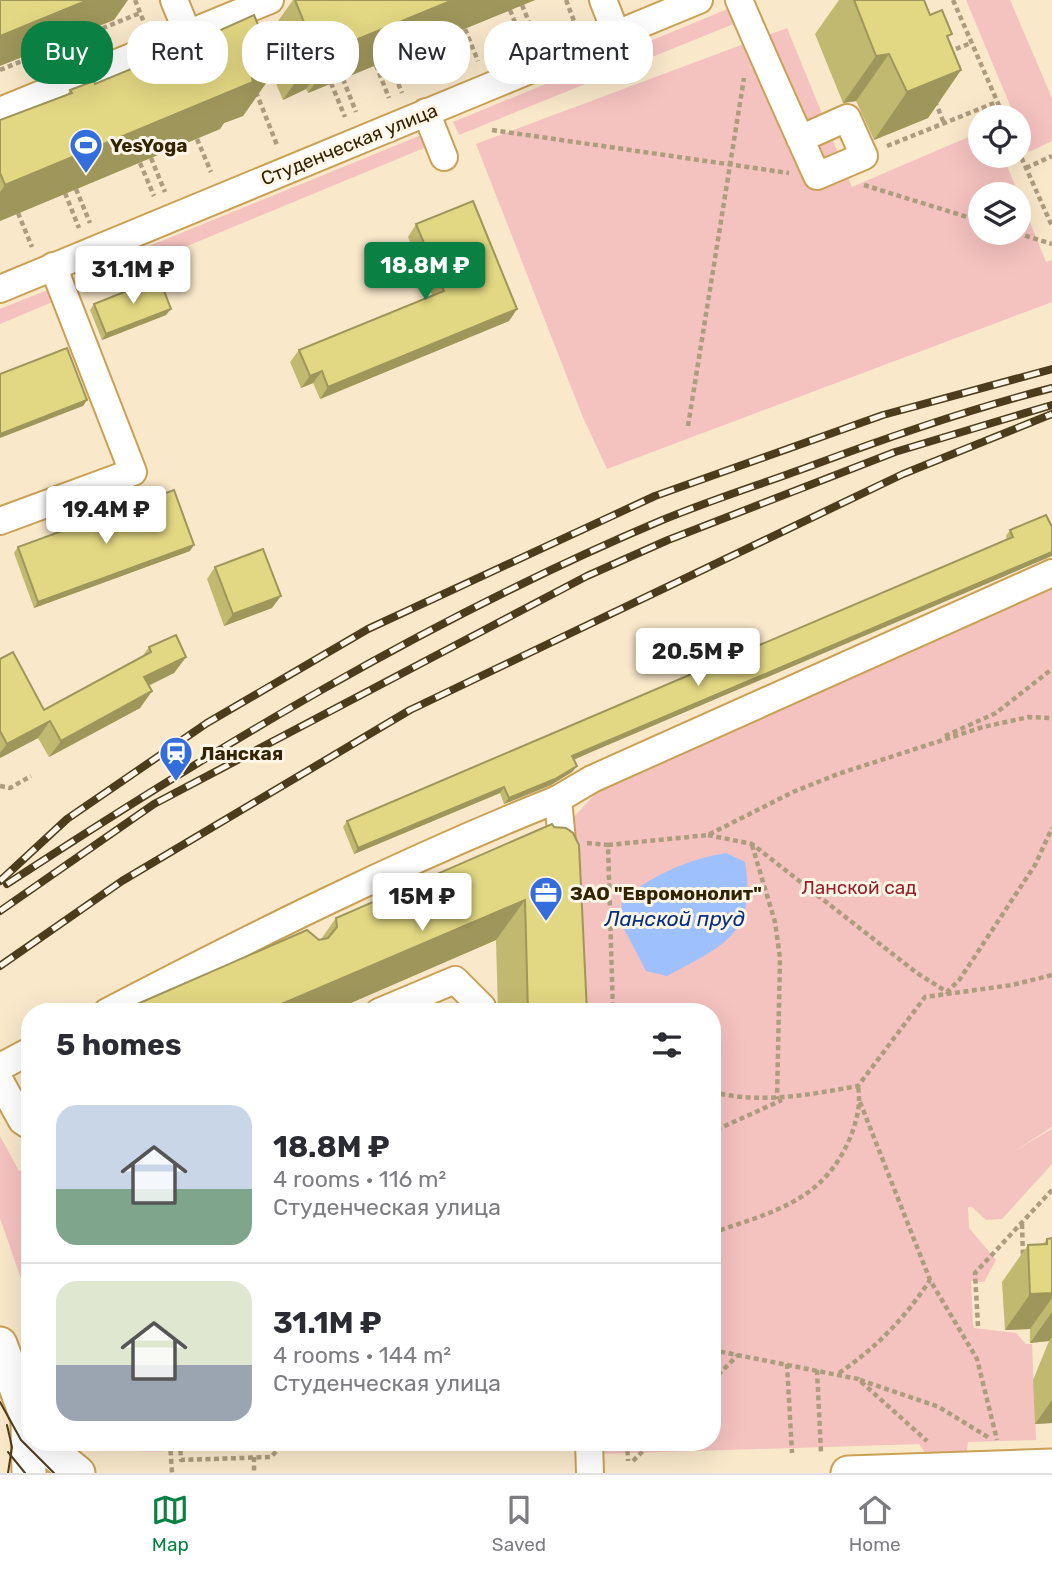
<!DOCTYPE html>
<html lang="en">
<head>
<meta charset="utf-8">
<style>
	:root { --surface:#fff; --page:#f7f7f7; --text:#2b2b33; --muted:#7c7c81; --line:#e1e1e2; --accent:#0b8043 }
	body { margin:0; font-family:Rubik,sans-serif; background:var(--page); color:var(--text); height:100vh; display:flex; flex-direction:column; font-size:26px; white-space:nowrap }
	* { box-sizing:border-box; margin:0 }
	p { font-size:23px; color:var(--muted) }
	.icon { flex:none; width:38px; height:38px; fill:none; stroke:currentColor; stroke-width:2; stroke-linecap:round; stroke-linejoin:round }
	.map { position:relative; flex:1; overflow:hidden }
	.panel { position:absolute; left:21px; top:1003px; width:700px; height:448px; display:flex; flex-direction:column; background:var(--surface); border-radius:28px; box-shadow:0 7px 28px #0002 }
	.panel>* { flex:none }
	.hud { position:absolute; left:21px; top:21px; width:700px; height:63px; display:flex; gap:14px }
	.buttons { position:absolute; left:968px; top:105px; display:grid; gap:14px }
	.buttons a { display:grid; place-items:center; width:63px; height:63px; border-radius:50%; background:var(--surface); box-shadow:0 7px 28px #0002; font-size:35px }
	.price { position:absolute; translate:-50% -60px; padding:0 16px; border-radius:7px; background:#fff; color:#222; font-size:23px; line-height:46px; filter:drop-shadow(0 2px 4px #0008) }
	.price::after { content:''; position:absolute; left:50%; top:42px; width:21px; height:16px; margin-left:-10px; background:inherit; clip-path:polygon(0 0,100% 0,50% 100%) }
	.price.active { background:var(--accent); color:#fff }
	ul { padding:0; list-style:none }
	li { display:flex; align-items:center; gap:21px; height:175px; padding:0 35px }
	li+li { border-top:2px solid var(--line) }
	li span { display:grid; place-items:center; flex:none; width:196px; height:140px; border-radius:21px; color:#555 }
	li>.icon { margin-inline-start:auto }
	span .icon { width:84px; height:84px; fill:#fffc; stroke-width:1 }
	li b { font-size:30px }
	h2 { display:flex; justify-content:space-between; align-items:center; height:84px; padding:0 35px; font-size:30px }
	.chip { padding:0 24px; border-radius:28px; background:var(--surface); box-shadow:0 7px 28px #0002; font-size:24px; line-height:63px }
	.chip.active { background:var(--accent); color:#fff }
	.tab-bar { display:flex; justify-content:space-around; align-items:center; height:98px; border-top:2px solid var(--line); background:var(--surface); font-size:19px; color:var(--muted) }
	.tab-bar a { display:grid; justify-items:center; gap:4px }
	.tab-bar .active { color:var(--accent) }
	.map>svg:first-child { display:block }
</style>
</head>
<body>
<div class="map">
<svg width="1052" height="1473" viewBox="0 0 1052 1473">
	<rect width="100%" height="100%" fill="#f9e8ca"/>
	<g fill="#f4c2bf" fill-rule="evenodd">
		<polygon points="966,0 1010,0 1052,98 1052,141 1029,152 1019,127 1018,117 1015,117"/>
		<polygon points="735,6 741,21 459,135 453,122"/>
		<path d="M787 28 852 187 980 132V156H1003L1046 262 1052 260V302L607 469 582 415 476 144ZM980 194H1018V233H980Z"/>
		<polygon points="424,134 429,146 83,289 78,275"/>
		<polygon points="50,289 55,301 0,324 0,309"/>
		<polygon points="1052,588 1052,1127 1016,1150 1052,1129 1052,1164 1002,1219 986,1220 972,1207 968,1207 969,1228 996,1260 984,1282 971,1281 973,1324 974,1328 1016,1333 1026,1344 1032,1344 1036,1440 968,1442 966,1458 931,1460 919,1444 601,1454 600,1442 712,1442 712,1012 581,1011 573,818 598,791"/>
		<polygon points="0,1136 19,1171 30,1167 30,1305 0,1218"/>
		<path d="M112 1442H168V1451C147 1453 130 1452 112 1442Z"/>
	</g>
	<path fill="#9ec0fc" d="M726 853 745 862C757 935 724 945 667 976L646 971 620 921 622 901C649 876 689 859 726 853Z"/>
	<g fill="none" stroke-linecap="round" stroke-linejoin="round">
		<defs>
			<g id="minor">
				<polyline points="174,0 188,34"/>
				<polyline points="603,0 616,33"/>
				<path d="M739 0C764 59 791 118 817 176L864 156 847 118 800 139"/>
				<polyline points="0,111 270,0"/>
				<polyline points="426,112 444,157"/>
				<polyline points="0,289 699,0"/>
				<polyline points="0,521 133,472 53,266"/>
				<polyline points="558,799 592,779 1052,573"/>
				<path d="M107 1012C255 935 403 861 558 799L564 862"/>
				<polyline points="379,1012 455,980 482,1007 482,1012"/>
				<polyline points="0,1067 30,1051"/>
				<polyline points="0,1081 22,1121 30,1126"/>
				<polyline points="589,1442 590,1473"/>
			</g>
			<g id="major">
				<polyline points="0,1344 30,1425"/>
				<polyline points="28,1422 29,1473"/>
				<polyline points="40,1442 78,1473"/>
				<polyline points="848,1473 1052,1466"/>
			</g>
		</defs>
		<use href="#minor" stroke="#caa154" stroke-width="30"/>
		<use href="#major" stroke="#caa154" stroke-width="37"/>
		<g stroke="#ad9c7d" stroke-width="4.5" stroke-dasharray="5 3.5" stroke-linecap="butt">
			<polyline points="135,0 145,25"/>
			<polyline points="566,0 574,21"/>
			<polyline points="953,0 1004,117"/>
			<polyline points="522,5 535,37"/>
			<polyline points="510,10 523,42"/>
			<polyline points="465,29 478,61"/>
			<polyline points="454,33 467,65"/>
			<polyline points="948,52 971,43"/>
			<polyline points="389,60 402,93"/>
			<polyline points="376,65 389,98"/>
			<polyline points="0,70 140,13"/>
			<polyline points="343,79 356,112"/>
			<polyline points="331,83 345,117"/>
			<polyline points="256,92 277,145"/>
			<polyline points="935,101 944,123"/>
			<polyline points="492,130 789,173"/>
			<polyline points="197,139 211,172"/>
			<polyline points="887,146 997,102"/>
			<polyline points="1018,150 1052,226"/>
			<polyline points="151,158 165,192"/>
			<polyline points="140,163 154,196"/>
			<polyline points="1026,168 1052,156"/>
			<polyline points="864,185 980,221"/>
			<polyline points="76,189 90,223"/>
			<polyline points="65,193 79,228"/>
			<polyline points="18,213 32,247"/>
			<polyline points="1017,233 1052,244"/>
			<polyline points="688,426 744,78"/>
			<polyline points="945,736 996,713 1052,669"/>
			<polyline points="0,786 10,788 31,776"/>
			<polyline points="708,835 752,844 917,973 947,992 960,979 1035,865 1052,828"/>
			<polyline points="587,843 608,845 613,1012"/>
			<polyline points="608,845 708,835 793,792 838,774 983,727 1029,717 1052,718"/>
			<polyline points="752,845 775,922 780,958 777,1099"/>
			<path d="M712 1092C762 1104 808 1095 858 1086L925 997 1012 985 1052 975"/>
			<polyline points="860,1102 930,1280 977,1359 997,1440"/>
			<polyline points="712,1137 716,1130 782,1100"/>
			<polyline points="1022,1224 1023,1257"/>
			<path d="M712 1233C772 1212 823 1202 850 1138 857 1120 861 1105 858 1086"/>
			<polyline points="25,1323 30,1320"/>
			<polyline points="978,1326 975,1273 1052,1190"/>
			<polyline points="712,1350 858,1379 927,1441"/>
			<polyline points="787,1364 792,1453"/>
			<polyline points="817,1370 821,1452"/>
			<path d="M839 1373C876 1348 905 1318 930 1280"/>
			<polyline points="860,1380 939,1407 991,1439"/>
			<polyline points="712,1381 738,1355"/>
			<polyline points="170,1442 172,1473"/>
			<polyline points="180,1442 181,1460 271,1457 280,1447 400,1442"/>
			<polyline points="627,1442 628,1461"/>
			<polyline points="254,1457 254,1473"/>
			<polyline points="633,1461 652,1442"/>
		</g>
		<use href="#minor" stroke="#fff" stroke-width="26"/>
		<use href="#major" stroke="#fff" stroke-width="33"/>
		<g stroke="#4c3c1c" stroke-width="2">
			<polyline points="0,1402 21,1440 54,1473"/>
			<polyline points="7,1425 12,1447 8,1473"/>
			<polyline points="8,1452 25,1473"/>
		</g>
		<defs>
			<g id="rail">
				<polyline points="0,881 67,819 207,723 368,629 655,496 883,415 1052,369"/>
				<path d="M7 884C215 748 430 618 660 521 708 501 759 485 808 467 888 437 969 409 1052 388"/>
				<polyline points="0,911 154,804 587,576 668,540 895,452 1052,405"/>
				<polyline points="0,966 122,881 410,710 903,474 1052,414"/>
			</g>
		</defs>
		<use href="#rail" stroke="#4c3c1c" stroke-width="8"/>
		<use href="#rail" stroke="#fff6e7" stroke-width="5" stroke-dasharray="16" stroke-linecap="butt"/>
	</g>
	<g fill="#c2b970">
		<polygon points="293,0 535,0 308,93 306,89 283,100 272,74 243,116 224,123 220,129 0,221 0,120 67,95 70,90 95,84 136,67 140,62 165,55 264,41"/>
		<polygon points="839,0 924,0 930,15 948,39 961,70 928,118 874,140 856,101 843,103 815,34"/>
		<polygon points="416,224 517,309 509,321 320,399 313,383 301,388 290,362 299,350 432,295 408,237"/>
		<polygon points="94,304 166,315 102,340 90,310"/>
		<polygon points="1051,525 574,760 577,766 572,772 551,785 504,804 500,793 354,854 343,827 347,821 1007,540 1006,536 1010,530"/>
		<polygon points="18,547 190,551 34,608 14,553"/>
		<polygon points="215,567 272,608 224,626 207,579"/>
		<polygon points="149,647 186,657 174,673 149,686 152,691 140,708 49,757 38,738 0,758 0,659 44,710 142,657"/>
		<polygon points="552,824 587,1012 498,1012 496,940 330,1012 119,1012 321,939 336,918"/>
		<polygon points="1052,1238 1052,1423 1035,1424 1033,1380 1049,1341 1030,1343 1030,1329 1005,1330 1002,1282 1028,1245 1043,1244 1047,1239"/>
		<polygon points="189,1442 259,1442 256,1447 189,1449"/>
	</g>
	<g fill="#9e965b">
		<polygon points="88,0 128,0 114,20 0,66 0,36"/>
		<polygon points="453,0 535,0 308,93 341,46"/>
		<polygon points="340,42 306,89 283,100 316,52"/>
		<polygon points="889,54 856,101 843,103 876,56"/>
		<polygon points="276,69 243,116 224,123 220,129 0,221 0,192 5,185"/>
		<polygon points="961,70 928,118 874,140 907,92"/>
		<polygon points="171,309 166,315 102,340 106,334"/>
		<polygon points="517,309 509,321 320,399 328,387"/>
		<polygon points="322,371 313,383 301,388 310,376"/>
		<polygon points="87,400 83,406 0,438 0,434"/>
		<polygon points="194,545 190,551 34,608 38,602"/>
		<polygon points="1052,552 1052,556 568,762 572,756"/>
		<polygon points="281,596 272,608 224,626 233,614"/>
		<polygon points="186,657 174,673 132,693 144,677"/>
		<polygon points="152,691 140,708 49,757 61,741"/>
		<polygon points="50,721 38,738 0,758 0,753 7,744"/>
		<polygon points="577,766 572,772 551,785 504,804 509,798"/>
		<polygon points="504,787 500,793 354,854 358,848"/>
		<polygon points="525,900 496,940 330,1012 263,1012"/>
		<polygon points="1052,1293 1052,1298 1030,1329 1005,1330 1030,1294"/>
		<polygon points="1052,1312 1052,1337 1049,1341 1030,1343"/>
		<polygon points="1052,1400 1052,1423 1035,1424"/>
		<polygon points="194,1442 259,1442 256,1447 189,1449"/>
	</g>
	<g fill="#e2d782" stroke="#9e965b" stroke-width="2">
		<polygon points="0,0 88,0 0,36"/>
		<polygon points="295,0 453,0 341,46 340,42 316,52"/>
		<polygon points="854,0 924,0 930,15 942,10 952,34 947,36 961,70 907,92 889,54 876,56"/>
		<polygon points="254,15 276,69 252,78 253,82 5,185 0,173 0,120 72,93 70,90 94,81 95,84 141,65 140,62 164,52 165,55"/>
		<polygon points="473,201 517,309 328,387 322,371 310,376 299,350 444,291 416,224"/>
		<polygon points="159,278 171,309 106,334 94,304"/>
		<polygon points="67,348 87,400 0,434 0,374"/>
		<polygon points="174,490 194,545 38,602 18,547"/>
		<polygon points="1046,515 1051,525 1052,525 1052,552 572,756 577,766 555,779 509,798 504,787 358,848 347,821 1013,537 1010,530"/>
		<polygon points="263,549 281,596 233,614 215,567"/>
		<polygon points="176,635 186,657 144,677 152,691 61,741 50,721 7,744 0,731 0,659 13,652 44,710 151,652 149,647"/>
		<polygon points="552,824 554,827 566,828 573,833 579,845 587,1012 528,1012 525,900 263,1012 119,1012 307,930 319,940 328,938 337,927 336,918"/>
		<polygon points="1052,1238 1052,1293 1030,1294 1028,1245 1047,1244 1047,1239"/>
	</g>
	<defs>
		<symbol id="stadium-pin" viewBox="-11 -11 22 30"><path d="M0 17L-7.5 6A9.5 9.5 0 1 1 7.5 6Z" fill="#346edd" stroke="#fff6e7"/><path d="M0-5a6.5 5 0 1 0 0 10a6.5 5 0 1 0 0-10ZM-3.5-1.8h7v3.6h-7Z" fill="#fff"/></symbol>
		<symbol id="station-pin" viewBox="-11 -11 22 30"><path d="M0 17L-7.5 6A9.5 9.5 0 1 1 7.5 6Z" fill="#346edd" stroke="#fff6e7"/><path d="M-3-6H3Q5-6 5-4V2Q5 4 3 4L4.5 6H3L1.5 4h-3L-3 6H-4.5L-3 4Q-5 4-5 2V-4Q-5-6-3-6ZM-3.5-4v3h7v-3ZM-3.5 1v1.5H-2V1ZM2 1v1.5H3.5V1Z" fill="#fff"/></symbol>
		<symbol id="office-pin" viewBox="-11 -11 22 30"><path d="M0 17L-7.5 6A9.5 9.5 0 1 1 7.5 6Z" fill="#346edd" stroke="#fff6e7"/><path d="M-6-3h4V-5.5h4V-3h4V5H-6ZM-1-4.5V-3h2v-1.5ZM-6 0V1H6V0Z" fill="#fff"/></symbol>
	</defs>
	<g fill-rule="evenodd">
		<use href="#stadium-pin" x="67" y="126" width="38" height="52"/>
		<use href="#station-pin" x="157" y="734" width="38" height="52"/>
		<use href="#office-pin" x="527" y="874" width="38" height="52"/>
	</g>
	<g text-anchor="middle" stroke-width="6" stroke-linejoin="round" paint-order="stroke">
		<g font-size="19" fill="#332302" stroke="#fff6e7">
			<text transform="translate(349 144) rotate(-22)" y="7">Студенческая улица</text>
		</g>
		<g font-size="19" font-weight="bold" fill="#332302" stroke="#fff6e7" text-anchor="start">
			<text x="110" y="152">YesYoga</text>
			<text x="200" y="760">Ланская</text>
			<text x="570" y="900">ЗАО "Евромонолит"</text>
		</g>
		<g font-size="19" fill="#94222b" stroke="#fff6e7">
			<text x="859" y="894">Ланской сад</text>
		</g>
		<g font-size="21" font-style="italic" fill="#033084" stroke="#fff6e7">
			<text x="675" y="926">Ланской пруд</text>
		</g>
	</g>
</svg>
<div class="buttons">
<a><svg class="icon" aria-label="locate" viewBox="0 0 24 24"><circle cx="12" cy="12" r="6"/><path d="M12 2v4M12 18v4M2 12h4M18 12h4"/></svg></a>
<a><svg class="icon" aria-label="layers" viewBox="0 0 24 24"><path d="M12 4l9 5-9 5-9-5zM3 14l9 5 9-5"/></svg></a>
</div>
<b class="price active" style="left:425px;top:302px">18.8M ₽</b>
<b class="price" style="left:133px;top:306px">31.1M ₽</b>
<b class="price" style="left:106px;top:546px">19.4M ₽</b>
<b class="price" style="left:698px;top:688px">20.5M ₽</b>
<b class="price" style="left:422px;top:933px">15M ₽</b>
<div class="hud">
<a class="chip active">Buy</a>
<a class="chip">Rent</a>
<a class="chip">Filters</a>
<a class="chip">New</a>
<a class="chip">Apartment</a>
</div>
<section class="panel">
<h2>5 homes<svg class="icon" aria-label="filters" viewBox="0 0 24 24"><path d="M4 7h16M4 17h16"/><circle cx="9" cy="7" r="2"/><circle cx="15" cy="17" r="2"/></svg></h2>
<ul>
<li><span style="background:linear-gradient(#c9d6e8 60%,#7fa58c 0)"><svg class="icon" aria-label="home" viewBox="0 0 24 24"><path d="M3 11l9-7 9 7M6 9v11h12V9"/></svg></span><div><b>18.8M ₽</b><p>4 rooms · 116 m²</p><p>Студенческая улица</p></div></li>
<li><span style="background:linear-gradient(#dfe7d0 60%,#9aa5b1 0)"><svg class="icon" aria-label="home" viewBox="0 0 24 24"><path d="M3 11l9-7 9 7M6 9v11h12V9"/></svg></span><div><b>31.1M ₽</b><p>4 rooms · 144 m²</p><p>Студенческая улица</p></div></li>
</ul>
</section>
</div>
<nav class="tab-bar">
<a class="active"><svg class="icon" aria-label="map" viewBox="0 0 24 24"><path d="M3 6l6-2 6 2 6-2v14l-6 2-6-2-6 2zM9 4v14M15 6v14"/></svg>Map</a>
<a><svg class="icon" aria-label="saved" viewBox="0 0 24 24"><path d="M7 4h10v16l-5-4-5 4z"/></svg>Saved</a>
<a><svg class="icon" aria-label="home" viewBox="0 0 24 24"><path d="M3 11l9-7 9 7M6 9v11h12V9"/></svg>Home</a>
</nav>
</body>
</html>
